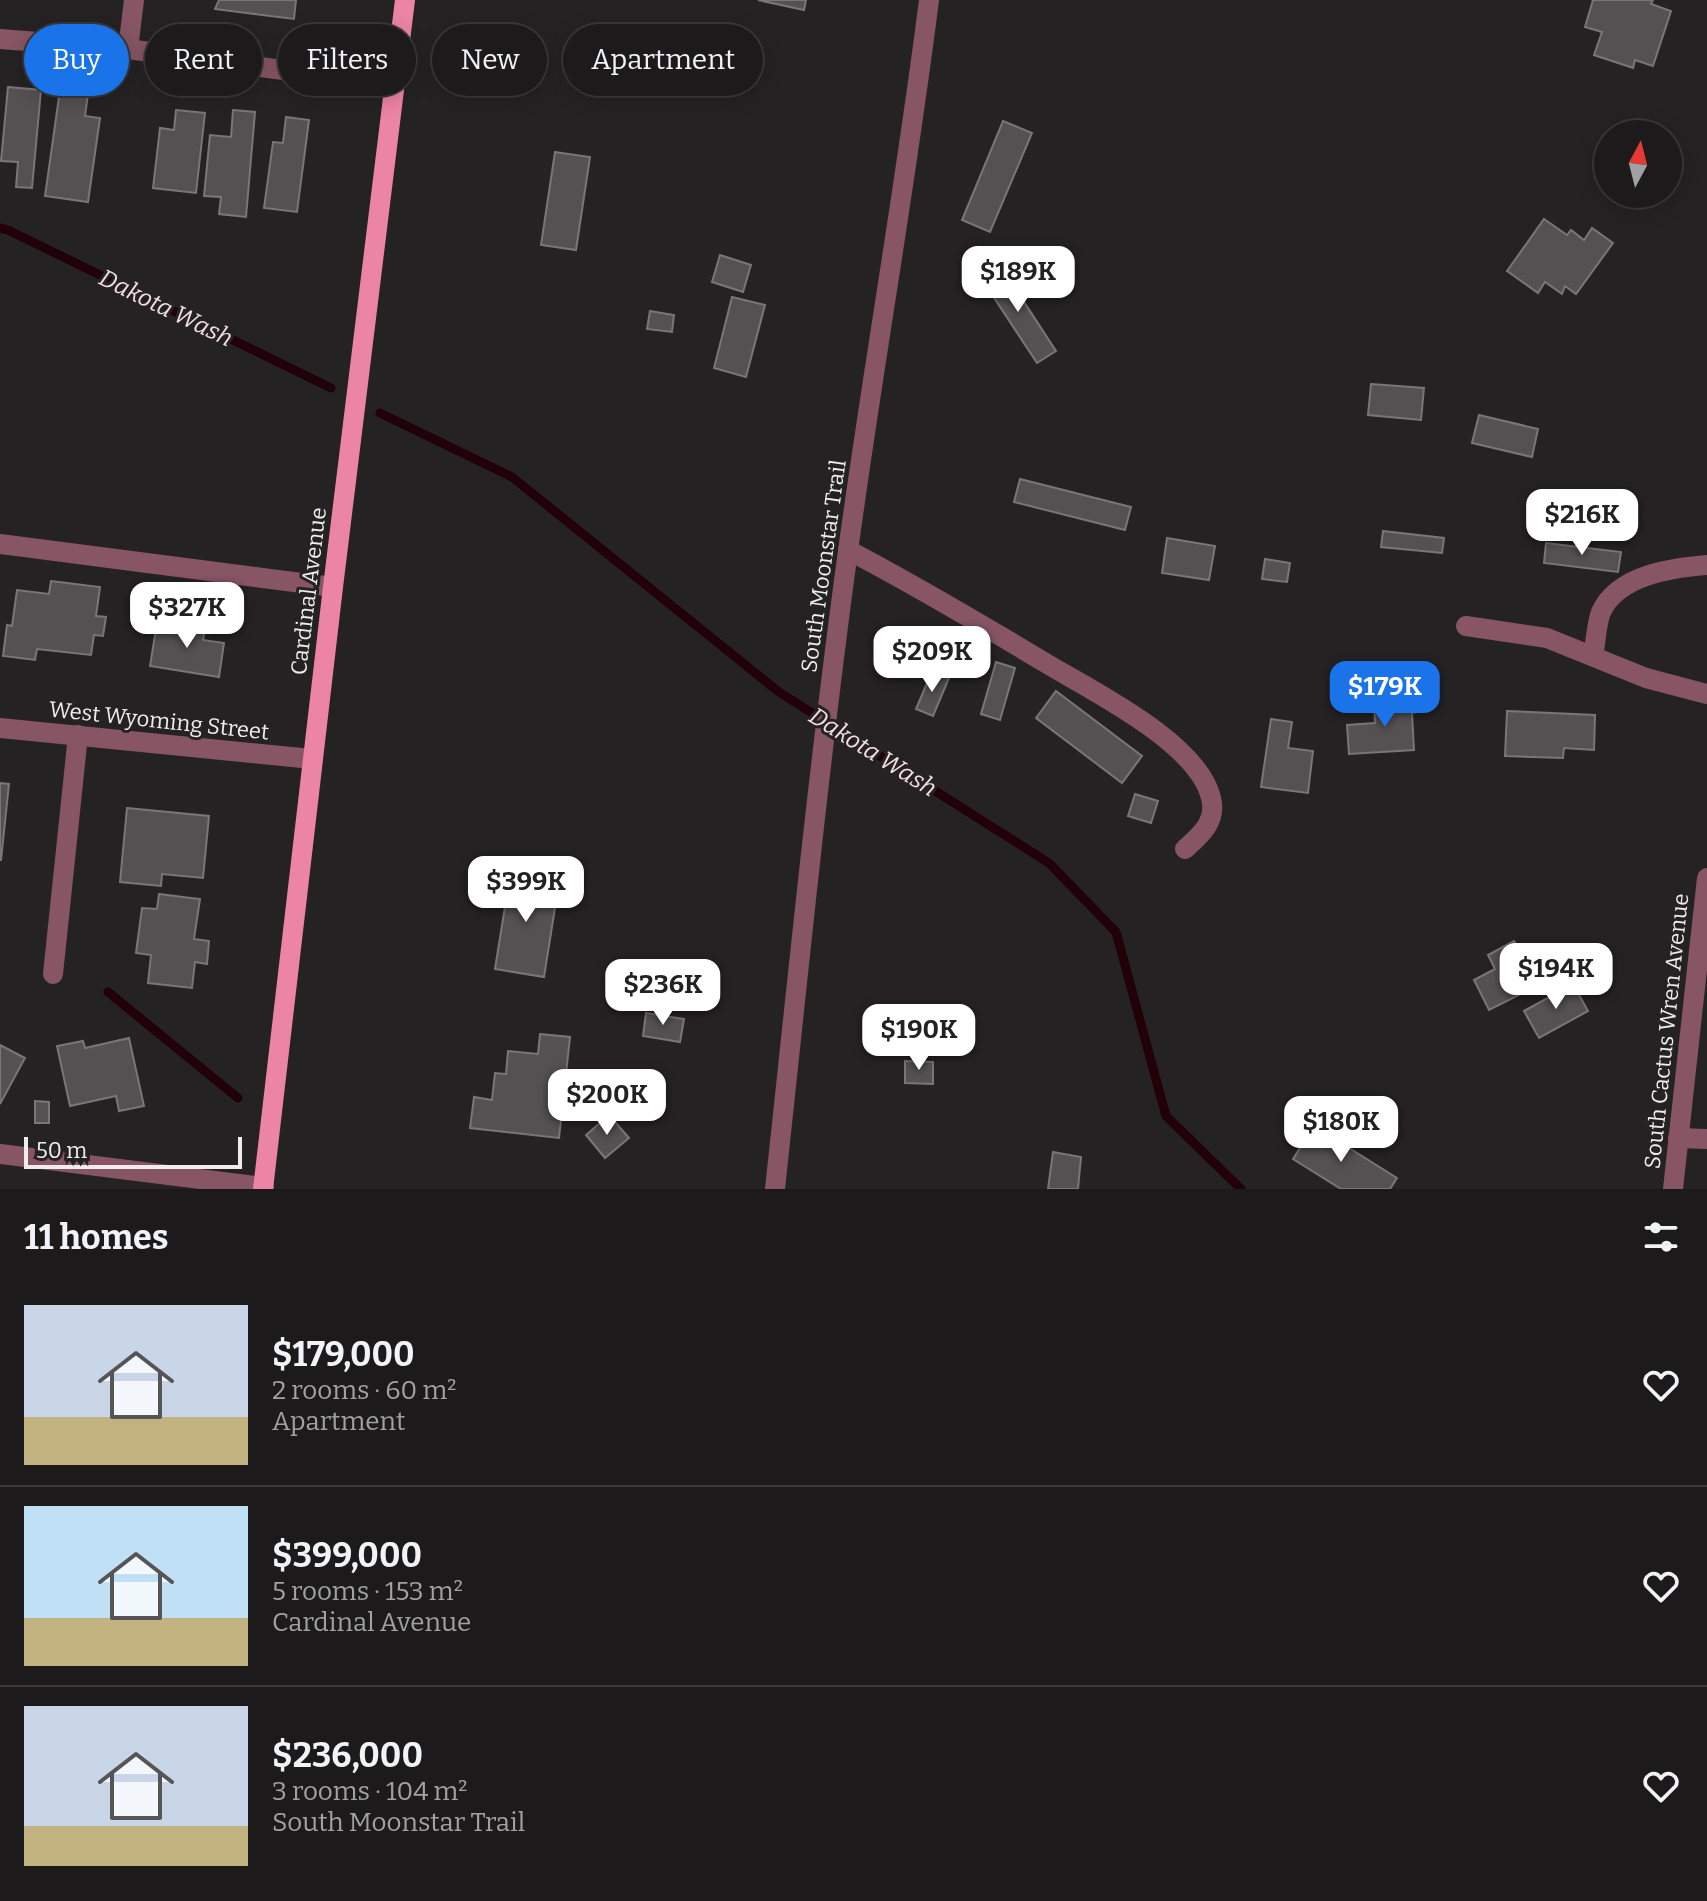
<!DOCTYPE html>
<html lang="en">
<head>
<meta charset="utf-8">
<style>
	:root { --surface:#1c1a1a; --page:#252323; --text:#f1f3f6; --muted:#a0a1a2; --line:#3a3839; --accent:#1a73e8 }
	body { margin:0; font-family:Bitter,serif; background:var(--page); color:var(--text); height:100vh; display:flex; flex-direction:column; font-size:30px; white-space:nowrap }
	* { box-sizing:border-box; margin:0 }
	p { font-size:26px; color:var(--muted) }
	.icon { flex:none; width:44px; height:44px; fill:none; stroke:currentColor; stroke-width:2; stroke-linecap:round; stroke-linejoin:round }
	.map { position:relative; height:1189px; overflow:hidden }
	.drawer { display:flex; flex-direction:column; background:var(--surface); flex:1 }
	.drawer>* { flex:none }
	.banner { position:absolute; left:24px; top:24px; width:800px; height:72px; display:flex; gap:16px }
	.needle { width:52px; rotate:7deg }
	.controls { position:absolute; left:1594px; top:120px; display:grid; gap:16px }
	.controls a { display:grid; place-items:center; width:88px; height:88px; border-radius:50%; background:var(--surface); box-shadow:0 4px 20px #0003,0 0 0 2px var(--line); font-size:40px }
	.scale { position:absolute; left:24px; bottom:20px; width:218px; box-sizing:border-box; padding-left:8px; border:4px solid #eeecec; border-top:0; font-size:22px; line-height:28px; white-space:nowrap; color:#eeecec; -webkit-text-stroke:6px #252223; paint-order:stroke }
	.price { position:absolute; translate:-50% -68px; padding:0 18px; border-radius:16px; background:#fff; color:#222; font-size:26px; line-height:52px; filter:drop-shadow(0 2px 4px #0008) }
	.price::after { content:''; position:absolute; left:50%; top:48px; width:24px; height:18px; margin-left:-12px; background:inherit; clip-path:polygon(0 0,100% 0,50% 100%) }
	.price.selected { background:var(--accent); color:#fff }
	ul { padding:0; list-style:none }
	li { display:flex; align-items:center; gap:24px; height:200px; padding:0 24px }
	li+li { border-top:2px solid var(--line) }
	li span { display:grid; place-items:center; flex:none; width:224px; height:160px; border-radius:0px; color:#555 }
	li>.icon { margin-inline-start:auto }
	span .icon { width:96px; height:96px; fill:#fffc; stroke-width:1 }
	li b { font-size:34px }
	h2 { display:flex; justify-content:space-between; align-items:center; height:96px; padding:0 24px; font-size:34px }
	.chip { padding:0 28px; border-radius:36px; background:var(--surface); box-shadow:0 4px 20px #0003,0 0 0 2px var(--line); font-size:28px; line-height:72px }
	.chip.selected { background:var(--accent); color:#fff }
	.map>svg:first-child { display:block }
</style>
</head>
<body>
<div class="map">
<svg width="1707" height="1189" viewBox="0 0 1707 1189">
	<rect width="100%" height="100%" fill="#252223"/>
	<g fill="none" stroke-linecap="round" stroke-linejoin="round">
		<g stroke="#210009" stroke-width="9">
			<polyline points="0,228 8,230 331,388"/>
			<polyline points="380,413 512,477 779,692 1049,863 1116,932 1166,1116 1241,1189"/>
			<polyline points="108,992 238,1098"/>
		</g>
	</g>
	<g fill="#555152" stroke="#7a7677" stroke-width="2">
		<polygon points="219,0 296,0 294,19 215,9"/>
		<polygon points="758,0 806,0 804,10"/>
		<polygon points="1593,0 1653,0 1651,4 1671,11 1653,66 1635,60 1633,68 1594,55 1602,32 1585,27"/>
		<polygon points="8,87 41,90 32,188 16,187 18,162 1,161"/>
		<polygon points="60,90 88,94 85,116 100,118 88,202 45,196"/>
		<polygon points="176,110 205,113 196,193 153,188 160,128 174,130"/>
		<polygon points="233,110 255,112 246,217 219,214 221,197 204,196 210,135 231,137"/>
		<polygon points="286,117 309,120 297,212 264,208 273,142 283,143"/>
		<polygon points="1003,121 1032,133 990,232 962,220"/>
		<polygon points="555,152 590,157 576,250 541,245"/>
		<polygon points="1544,219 1567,235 1571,230 1584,240 1592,228 1613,243 1576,294 1565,286 1562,294 1545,282 1538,293 1507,271"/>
		<polygon points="720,255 751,265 743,292 712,282"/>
		<polygon points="1000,265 1056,351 1037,363 981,278"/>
		<polygon points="732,297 765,305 746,377 714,368"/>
		<polygon points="650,311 674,315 672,332 647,329"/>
		<polygon points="1371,384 1424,388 1421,420 1368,415"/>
		<polygon points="1479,415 1538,429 1532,457 1472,443"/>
		<polygon points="1020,479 1131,507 1125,530 1014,502"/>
		<polygon points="1383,531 1444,538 1442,553 1381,547"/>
		<polygon points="1167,538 1215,546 1209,580 1162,573"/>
		<polygon points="1546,543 1621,552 1618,572 1544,563"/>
		<polygon points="1265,559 1290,563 1287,582 1262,579"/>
		<polygon points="51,581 100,587 96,616 106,617 103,636 94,635 91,655 37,649 35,660 3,656 7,625 12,626 17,590 49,594"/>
		<polygon points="177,620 206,625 203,640 224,643 219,677 150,666 156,629 174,632"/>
		<polygon points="996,662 1015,668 1000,720 981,714"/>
		<polygon points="932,671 949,678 933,716 916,709"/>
		<polygon points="1056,691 1142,756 1122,783 1036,718"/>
		<polygon points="1416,699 1417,712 1412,713 1414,750 1349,754 1347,725 1375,723 1374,701"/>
		<polygon points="1507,711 1595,715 1594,750 1564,748 1563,758 1505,756"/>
		<polygon points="1271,719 1292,722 1288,748 1313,751 1308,793 1261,787"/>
		<polygon points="0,783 9,784 1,860 0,860"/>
		<polygon points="1135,794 1158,801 1151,823 1128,816"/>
		<polygon points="127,808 209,816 203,878 162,874 161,886 120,882"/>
		<polygon points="500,872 544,878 543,887 558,889 544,977 495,969 507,894 497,892"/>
		<polygon points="159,894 200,899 194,939 209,941 207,964 195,962 192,988 148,983 151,955 136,953 142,908 157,909"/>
		<polygon points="1514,941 1537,986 1489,1010 1474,980 1495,969 1488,955"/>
		<polygon points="1573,984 1588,1011 1539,1038 1524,1011"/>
		<polygon points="646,1013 684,1019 680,1042 643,1036"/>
		<polygon points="540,1034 570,1037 559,1138 470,1128 474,1097 492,1100 495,1073 506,1074 508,1051 538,1054"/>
		<polygon points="129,1038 144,1106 119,1111 116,1096 70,1106 57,1046 83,1041 85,1048"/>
		<polygon points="0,1045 25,1058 0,1104"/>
		<polygon points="905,1061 933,1062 933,1084 905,1083"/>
		<polygon points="35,1101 49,1102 49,1123 35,1123"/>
		<polygon points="609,1115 629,1138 605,1158 586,1135"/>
		<polygon points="1314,1126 1397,1178 1390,1189 1341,1189 1293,1159"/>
		<polygon points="1053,1152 1081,1157 1078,1189 1048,1189"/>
	</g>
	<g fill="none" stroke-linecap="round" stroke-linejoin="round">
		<g stroke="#875563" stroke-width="20">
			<polyline points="0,39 128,49 394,85"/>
			<polyline points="128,49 134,0"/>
			<polyline points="0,544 333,587"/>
			<path d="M848 550C915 585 979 623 1044 662 1090 690 1198 742 1211 798 1217 821 1201 835 1185 849"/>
			<polyline points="1466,626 1547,638 1646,678 1707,694"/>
			<path d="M1593 656C1596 643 1596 625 1601 612 1618 575 1671 568 1707 565"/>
			<polyline points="0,728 312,759"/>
			<polyline points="53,974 78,735"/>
			<polyline points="1678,1138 1707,1139"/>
			<polyline points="0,1154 264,1187"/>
			<path d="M775 1189C798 976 819 763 848 551 873 367 906 184 929 0"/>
			<polyline points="1673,1189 1707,878"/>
		</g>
		<polyline stroke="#ec84a4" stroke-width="20" points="263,1189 333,587 405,0"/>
	</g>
	<g text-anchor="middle" stroke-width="6" stroke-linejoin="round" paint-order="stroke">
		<g font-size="22" fill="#eeecec" stroke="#252223">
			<text transform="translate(823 566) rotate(-82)" y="8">South Moonstar Trail</text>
			<text transform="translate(308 591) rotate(-83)" y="8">Cardinal Avenue</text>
			<text transform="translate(159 720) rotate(6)" y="8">West Wyoming Street</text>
			<text transform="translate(1666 1031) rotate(-84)" y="8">South Cactus Wren Avenue</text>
		</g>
		<g font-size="24" font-style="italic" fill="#f3dde3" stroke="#252223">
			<text transform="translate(166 308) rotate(26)" y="8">Dakota Wash</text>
			<text transform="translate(873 752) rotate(32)" y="8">Dakota Wash</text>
		</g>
	</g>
</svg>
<div class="controls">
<a><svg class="needle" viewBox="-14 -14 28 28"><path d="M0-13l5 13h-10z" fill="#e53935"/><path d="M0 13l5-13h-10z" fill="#a0a1a2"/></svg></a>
</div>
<div class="scale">50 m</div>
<b class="price" style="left:1018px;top:314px">$189K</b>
<b class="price" style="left:1582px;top:557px">$216K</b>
<b class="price" style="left:187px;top:650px">$327K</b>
<b class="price" style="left:932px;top:694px">$209K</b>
<b class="price selected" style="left:1385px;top:729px">$179K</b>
<b class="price" style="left:526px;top:924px">$399K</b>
<b class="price" style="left:1556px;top:1011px">$194K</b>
<b class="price" style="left:663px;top:1027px">$236K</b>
<b class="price" style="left:919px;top:1072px">$190K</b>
<b class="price" style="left:607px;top:1137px">$200K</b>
<b class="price" style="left:1341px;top:1164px">$180K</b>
<div class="banner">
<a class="chip selected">Buy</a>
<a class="chip">Rent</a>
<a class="chip">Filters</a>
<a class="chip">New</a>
<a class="chip">Apartment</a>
</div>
</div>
<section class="drawer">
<h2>11 homes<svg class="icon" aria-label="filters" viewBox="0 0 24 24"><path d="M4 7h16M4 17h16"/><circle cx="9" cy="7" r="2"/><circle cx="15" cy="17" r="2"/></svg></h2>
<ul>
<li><span style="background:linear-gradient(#c9d6e8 70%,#c2b280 0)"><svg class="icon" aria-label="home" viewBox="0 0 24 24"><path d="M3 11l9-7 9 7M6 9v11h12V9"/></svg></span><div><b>$179,000</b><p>2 rooms · 60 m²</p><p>Apartment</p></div><svg class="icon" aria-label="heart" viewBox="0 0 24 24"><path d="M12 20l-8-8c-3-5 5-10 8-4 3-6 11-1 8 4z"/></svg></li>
<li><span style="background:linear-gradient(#bfe0f5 70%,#c2b280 0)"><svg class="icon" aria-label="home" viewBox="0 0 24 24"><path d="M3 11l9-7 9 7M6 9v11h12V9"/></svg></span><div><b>$399,000</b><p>5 rooms · 153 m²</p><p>Cardinal Avenue</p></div><svg class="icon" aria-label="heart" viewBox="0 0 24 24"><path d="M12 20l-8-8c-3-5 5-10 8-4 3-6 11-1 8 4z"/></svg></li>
<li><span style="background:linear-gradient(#c9d6e8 75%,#c2b280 0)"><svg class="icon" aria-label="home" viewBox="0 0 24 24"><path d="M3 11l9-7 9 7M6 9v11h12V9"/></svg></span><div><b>$236,000</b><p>3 rooms · 104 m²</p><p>South Moonstar Trail</p></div><svg class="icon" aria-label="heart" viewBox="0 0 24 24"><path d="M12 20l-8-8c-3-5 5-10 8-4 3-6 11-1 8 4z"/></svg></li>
</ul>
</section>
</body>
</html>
